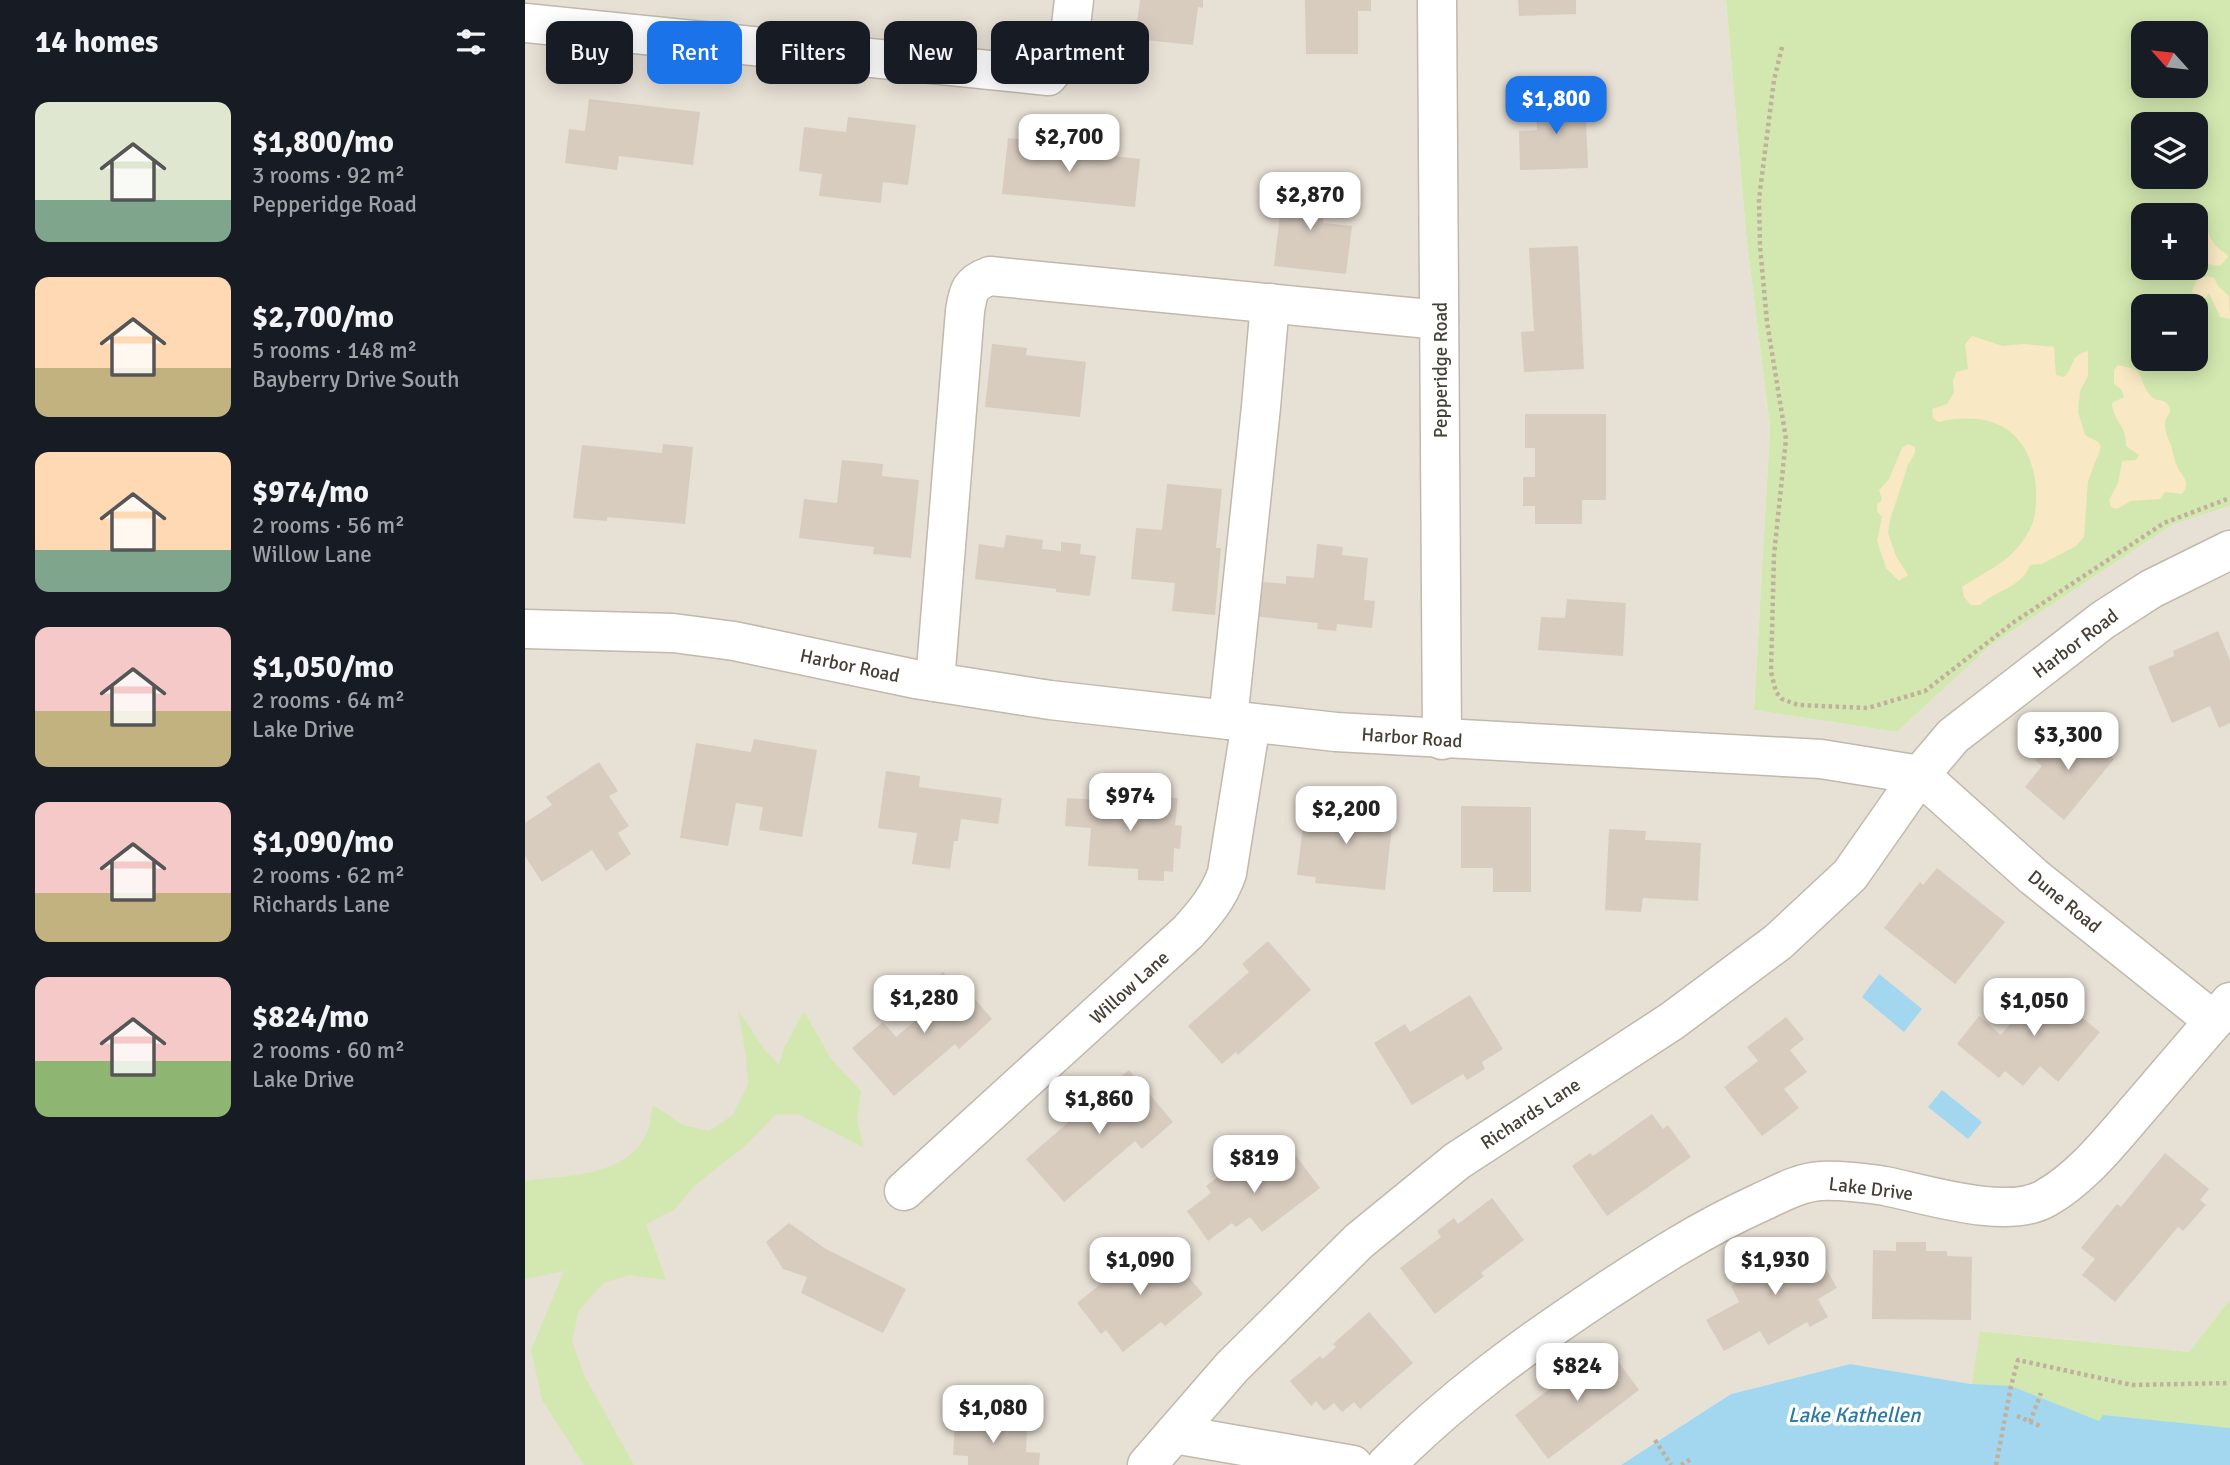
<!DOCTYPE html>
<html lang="en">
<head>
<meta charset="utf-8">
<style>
	:root { --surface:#171b24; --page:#242831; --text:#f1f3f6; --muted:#9ea1a6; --accent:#1a73e8 }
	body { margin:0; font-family:Signika,sans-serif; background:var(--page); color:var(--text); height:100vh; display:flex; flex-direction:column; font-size:26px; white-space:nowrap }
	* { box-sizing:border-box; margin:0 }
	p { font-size:23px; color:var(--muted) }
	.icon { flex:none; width:38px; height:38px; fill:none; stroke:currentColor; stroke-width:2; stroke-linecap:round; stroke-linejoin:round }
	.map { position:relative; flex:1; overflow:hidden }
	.drawer { display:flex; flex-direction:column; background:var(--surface); width:525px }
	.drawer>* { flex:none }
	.banner { position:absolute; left:21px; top:21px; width:665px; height:63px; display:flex; gap:14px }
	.needle { width:46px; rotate:297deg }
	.controls { position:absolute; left:1606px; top:21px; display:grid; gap:14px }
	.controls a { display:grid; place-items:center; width:77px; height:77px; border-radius:14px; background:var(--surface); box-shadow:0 4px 18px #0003; font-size:35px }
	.price { position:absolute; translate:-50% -60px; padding:0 16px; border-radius:14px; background:#fff; color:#222; font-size:23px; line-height:46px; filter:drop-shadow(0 2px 4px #0008) }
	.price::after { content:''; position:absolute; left:50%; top:42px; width:21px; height:16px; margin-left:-10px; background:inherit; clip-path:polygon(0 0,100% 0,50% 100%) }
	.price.active { background:var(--accent); color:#fff }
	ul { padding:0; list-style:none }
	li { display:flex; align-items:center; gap:21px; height:175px; padding:0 35px }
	li span { display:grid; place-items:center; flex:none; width:196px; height:140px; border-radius:14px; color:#555 }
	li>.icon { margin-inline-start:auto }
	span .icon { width:84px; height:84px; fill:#fffc; stroke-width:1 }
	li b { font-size:30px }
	h2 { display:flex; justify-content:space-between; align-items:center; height:84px; padding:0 35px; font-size:30px }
	.tag { padding:0 24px; border-radius:14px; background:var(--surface); box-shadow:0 4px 18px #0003; font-size:24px; line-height:63px }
	.tag.active { background:var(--accent); color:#fff }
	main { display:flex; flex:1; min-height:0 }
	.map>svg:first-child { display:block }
</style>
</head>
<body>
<main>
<section class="drawer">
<h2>14 homes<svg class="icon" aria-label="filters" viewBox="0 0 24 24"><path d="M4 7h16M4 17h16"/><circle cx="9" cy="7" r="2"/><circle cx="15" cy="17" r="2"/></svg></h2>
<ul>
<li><span style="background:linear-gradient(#dfe7d0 70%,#7fa58c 0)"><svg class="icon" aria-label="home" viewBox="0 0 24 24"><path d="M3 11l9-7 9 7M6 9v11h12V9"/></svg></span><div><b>$1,800/mo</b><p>3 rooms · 92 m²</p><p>Pepperidge Road</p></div></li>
<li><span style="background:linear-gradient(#ffd9b3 65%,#c2b280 0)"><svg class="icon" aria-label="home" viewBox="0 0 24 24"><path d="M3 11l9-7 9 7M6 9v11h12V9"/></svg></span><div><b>$2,700/mo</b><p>5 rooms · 148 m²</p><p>Bayberry Drive South</p></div></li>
<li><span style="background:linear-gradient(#ffd9b3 70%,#7fa58c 0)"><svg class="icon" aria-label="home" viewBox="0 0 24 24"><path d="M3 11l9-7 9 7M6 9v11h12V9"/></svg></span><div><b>$974/mo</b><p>2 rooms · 56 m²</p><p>Willow Lane</p></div></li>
<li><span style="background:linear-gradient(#f6c9c9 60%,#c2b280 0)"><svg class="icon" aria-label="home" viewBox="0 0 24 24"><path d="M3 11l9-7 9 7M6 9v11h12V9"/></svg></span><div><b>$1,050/mo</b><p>2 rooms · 64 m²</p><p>Lake Drive</p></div></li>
<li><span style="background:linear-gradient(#f6c9c9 65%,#c2b280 0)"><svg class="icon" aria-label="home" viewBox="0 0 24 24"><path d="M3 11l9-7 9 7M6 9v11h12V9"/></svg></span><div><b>$1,090/mo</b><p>2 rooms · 62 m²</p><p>Richards Lane</p></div></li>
<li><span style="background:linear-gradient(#f6c9c9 60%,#8fb573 0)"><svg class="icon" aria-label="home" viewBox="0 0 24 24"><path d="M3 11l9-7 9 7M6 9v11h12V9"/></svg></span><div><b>$824/mo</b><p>2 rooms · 60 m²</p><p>Lake Drive</p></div></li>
</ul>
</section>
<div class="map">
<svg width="1705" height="1465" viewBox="0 0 1705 1465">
	<rect width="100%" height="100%" fill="#f3efe7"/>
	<polygon fill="#e7e0d5" points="0,0 1201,0 1221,234 1245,428 1229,710 1372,732 1466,645 1647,525 1705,506 1705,1299 1664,1352 1456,1331 1446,1384 1325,1364 1206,1394 1096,1465 0,1465"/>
	<g fill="#d3e8b0" fill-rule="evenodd">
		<path d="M1201 0H1705V506L1647 525 1466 645 1372 732 1229 710 1245 428 1221 234ZM1619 33H1671V86H1619ZM1619 124H1671V177H1619ZM1619 215H1671V268H1619ZM1619 306H1671V359H1619Z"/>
		<path d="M213 1010 239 1049 254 1065 259 1048 279 1011 306 1059 336 1091 332 1119 338 1147 273 1114H251L220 1146 169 1186 150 1209 121 1224 141 1280 104 1275 79 1283 54 1310 47 1341 60 1377 109 1465H59L17 1400 6 1350 39 1271 0 1279V1181C40 1175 97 1178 120 1137 125 1128 126 1115 128 1105L158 1125 184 1131 208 1115 223 1084 221 1058Z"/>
		<polygon points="1705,1299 1705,1465 1433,1465 1455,1331 1664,1352"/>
	</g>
	<g fill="#f8e8c3">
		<path d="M1645 205 1668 215H1622C1626 204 1635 205 1645 205Z"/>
		<path d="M1671 218C1683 226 1683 237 1691 246 1695 251 1700 251 1703 257L1695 266 1682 264 1674 268 1671 264Z"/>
		<polygon points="1683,276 1689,278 1693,286 1704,296 1705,319 1695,317 1684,293 1681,298 1669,295 1667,291 1672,280"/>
		<path d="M1447 336 1478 346 1498 344 1529 347 1531 375 1539 377C1551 366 1543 356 1563 351V376L1555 391 1553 412 1560 435 1573 442 1576 447 1563 481 1559 537 1551 546 1517 564 1505 565C1497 588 1470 590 1455 605H1446L1439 597 1437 587C1466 567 1486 564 1505 529 1511 518 1512 500 1511 487 1505 429 1467 410 1413 422L1408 418 1407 409 1422 404 1429 392 1428 381 1431 372 1443 369 1440 344Z"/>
		<path d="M1593 365C1625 371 1610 377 1625 395 1630 402 1638 398 1643 405 1649 413 1640 416 1640 424 1640 431 1643 439 1646 445 1648 452 1649 460 1652 466 1657 477 1667 482 1657 494L1640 492 1635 499 1606 501 1592 509 1586 507 1584 500 1593 483 1597 461 1611 460 1614 455 1601 446C1602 425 1588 422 1587 403L1599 397 1596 389 1589 384V370Z"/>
		<polygon points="1383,444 1390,447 1390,453 1383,465 1365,520 1363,533 1371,556 1383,575 1374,581 1361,568 1352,541 1357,517 1352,511 1352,504 1357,500 1354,490 1364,479 1377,448"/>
	</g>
	<g fill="#a3d7f0">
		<polygon points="1354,974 1397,1009 1379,1032 1337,997"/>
		<polygon points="1417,1090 1457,1122 1443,1139 1403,1107"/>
		<polygon points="1325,1364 1446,1384 1486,1386 1574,1421 1578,1415 1705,1428 1705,1465 1096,1465 1206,1394"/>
	</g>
	<g fill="#d8ccbf">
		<polygon points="615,0 678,0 678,8 673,7 668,45 610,39"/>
		<polygon points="780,0 846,0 846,11 833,11 833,54 781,54"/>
		<polygon points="993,0 1051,0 1051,14 994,16"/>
		<polygon points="1060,97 1063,168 995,170 994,131 1012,130 1011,100"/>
		<polygon points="64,99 175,112 168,165 94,156 92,170 40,163 44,129 60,131"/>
		<polygon points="323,117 391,125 383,185 358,182 356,203 294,196 297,174 274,171 279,127 321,132"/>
		<polygon points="483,138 561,146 560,153 615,159 610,207 477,194"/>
		<polygon points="759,180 802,185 798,223 827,226 821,274 749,266"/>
		<polygon points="1053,246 1059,369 999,372 996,332 1009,331 1004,248"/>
		<polygon points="467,344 502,348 501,355 561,362 555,417 460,407"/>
		<polygon points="1000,414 1081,414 1081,500 1057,500 1057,524 1010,524 1010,506 998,506 998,477 1010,477 1010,448 1000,448"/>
		<polygon points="138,444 168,447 160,524 82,517 82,521 48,518 57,445 137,453"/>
		<polygon points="317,460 358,464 357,476 394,480 386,558 348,554 349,547 274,538 279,499 312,503"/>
		<polygon points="642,484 697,489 691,548 696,548 690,615 647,611 650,583 606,579 611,528 637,530"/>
		<polygon points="481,535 518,540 517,549 536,551 536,542 556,544 555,554 571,556 565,596 531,592 531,589 450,579 454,544 479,548"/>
		<polygon points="792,544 818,547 817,555 843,558 839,600 850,601 847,628 812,624 811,631 792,629 793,623 727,616 730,581 761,584 761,576 789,578"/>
		<polygon points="1042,599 1101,603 1098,656 1013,650 1016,617 1040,618"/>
		<polygon points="1693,631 1705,660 1705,723 1694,728 1685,706 1647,723 1623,667 1649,656 1648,651"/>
		<polygon points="1550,726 1589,759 1539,820 1500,787 1517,766 1510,760 1524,742 1531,748"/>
		<polygon points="229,739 292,750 277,837 234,830 238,807 211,803 203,846 155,838 171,743 226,752"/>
		<polygon points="74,762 93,791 84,796 104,826 93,833 106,854 81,871 67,850 17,882 0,856 0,823 27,805 21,797"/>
		<polygon points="361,771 395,776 394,787 477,798 473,824 436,819 433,841 429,841 425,869 387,864 392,833 353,828"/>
		<polygon points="618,795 653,798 650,825 657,826 655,849 649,848 648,872 639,871 639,881 613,880 613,869 563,866 566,828 540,826 542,798 618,803"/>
		<polygon points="813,798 852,802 849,823 867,825 860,890 790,883 791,877 772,875 780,809 811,812"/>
		<polygon points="936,806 1006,807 1006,892 968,892 968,868 936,868"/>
		<polygon points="1084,829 1121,831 1120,840 1176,843 1173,901 1118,898 1116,912 1080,910"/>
		<polygon points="1412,868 1480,922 1430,984 1359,928 1395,882 1398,885"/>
		<polygon points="743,941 786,990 713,1055 711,1052 697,1064 663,1026 724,972 717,964"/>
		<polygon points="418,972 431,986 435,982 467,1019 434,1049 430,1044 369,1096 327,1048 358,1022 371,1037 403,1010 391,996"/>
		<polygon points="1522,979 1560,1010 1555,1016 1575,1032 1533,1082 1515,1066 1498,1086 1480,1071 1474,1078 1432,1044 1454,1016 1476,1035"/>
		<polygon points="945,995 978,1049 957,1062 960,1069 942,1080 938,1074 887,1105 849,1043 880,1024 885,1032"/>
		<polygon points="1261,1017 1279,1039 1265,1050 1282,1072 1259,1089 1274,1108 1237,1136 1199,1087 1233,1061 1222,1047"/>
		<polygon points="604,1070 648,1122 617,1149 610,1141 539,1202 501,1159"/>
		<polygon points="1127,1114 1138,1129 1143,1125 1166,1157 1082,1216 1047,1166 1065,1153 1068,1156"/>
		<polygon points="763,1145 795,1188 737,1232 725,1217 711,1227 707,1223 683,1241 662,1211 686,1193 681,1186 709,1165 719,1178"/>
		<polygon points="1640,1153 1684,1189 1675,1200 1681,1205 1658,1231 1653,1227 1590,1302 1557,1275 1570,1259 1556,1248 1592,1204 1596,1207"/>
		<polygon points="967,1198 999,1240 956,1273 959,1276 910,1314 875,1268 916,1237 912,1231 929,1218 933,1224"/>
		<polygon points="264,1223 301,1249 381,1289 358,1333 276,1293 282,1277 258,1269 241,1242"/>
		<polygon points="632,1239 678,1294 640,1326 636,1322 598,1352 581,1330 576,1334 552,1303"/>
		<polygon points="1286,1241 1312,1288 1293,1299 1303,1317 1285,1327 1282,1322 1243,1345 1235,1331 1199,1351 1181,1320 1214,1302 1206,1286 1222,1277 1216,1265 1249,1246 1255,1258"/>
		<polygon points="1371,1242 1401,1242 1401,1251 1422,1251 1422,1256 1447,1257 1446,1320 1347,1319 1348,1250 1371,1251"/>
		<polygon points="844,1312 888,1363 835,1409 829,1402 817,1412 809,1403 799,1411 791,1401 786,1406 765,1381 795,1356 798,1359 811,1347 808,1344"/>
		<polygon points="1082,1346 1114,1390 1023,1459 990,1415"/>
		<polygon points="430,1423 502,1426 501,1452 515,1453 514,1465 443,1465 443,1456 428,1455"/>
	</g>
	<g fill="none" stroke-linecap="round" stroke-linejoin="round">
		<defs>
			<g id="minor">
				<polyline points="912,0 917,740"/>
				<path d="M0 23 523 76C546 52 545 32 549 0"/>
				<polyline points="0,629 148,633 209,641 390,679 525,700 811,732 1296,759 1395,775 1428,736 1578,620 1626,589 1705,550"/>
				<path d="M410 682 440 311C443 291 445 283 465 276L914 320"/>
				<polyline points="703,720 736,407 745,303"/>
				<path d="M379 1191 663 932C679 914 694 897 702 873L726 723"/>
				<polyline points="649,1434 828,1465"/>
				<polyline points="622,1465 707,1367 834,1241 932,1161 1147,1021 1253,942 1325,875 1395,775 1509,877 1689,1021"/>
				<path d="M861 1465C926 1399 1000 1345 1077 1294 1127 1261 1177 1229 1232 1204 1252 1195 1274 1182 1296 1181 1317 1180 1339 1183 1360 1186 1401 1194 1482 1221 1521 1198 1559 1176 1586 1140 1615 1107 1645 1072 1675 1037 1705 1002"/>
			</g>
		</defs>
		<use href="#minor" stroke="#c2b8ac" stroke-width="41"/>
		<g stroke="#c1b09b" stroke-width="4.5" stroke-dasharray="3.5 3.5" stroke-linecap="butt">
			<polyline points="1257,47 1249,80 1234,199 1235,246 1242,322 1261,439 1249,555 1246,672 1251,692 1257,699 1273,705 1343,708 1400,691 1489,622 1639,523 1705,498"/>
			<polyline points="1492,1416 1515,1426"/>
			<polyline points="1505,1422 1516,1393"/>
			<polyline points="1130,1440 1146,1465"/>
			<polyline points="1156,1465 1166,1459"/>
			<polyline points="1471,1465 1486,1386 1493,1360 1607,1385 1705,1383"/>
		</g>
		<use href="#minor" stroke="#fff" stroke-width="38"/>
	</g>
	<g text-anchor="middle" stroke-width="7" stroke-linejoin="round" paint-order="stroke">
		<g font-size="19" fill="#463f36" stroke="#fff">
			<text transform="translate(915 370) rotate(-90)" y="7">Pepperidge Road</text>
			<text transform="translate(1550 643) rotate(-37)" y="7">Harbor Road</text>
			<text transform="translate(325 665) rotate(12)" y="7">Harbor Road</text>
			<text transform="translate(887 737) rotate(4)" y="7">Harbor Road</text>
			<text transform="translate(1540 901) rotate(39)" y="7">Dune Road</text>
			<text transform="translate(604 987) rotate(-42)" y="7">Willow Lane</text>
			<text transform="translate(1005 1113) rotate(-33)" y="7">Richards Lane</text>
			<text transform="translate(1346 1188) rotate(7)" y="7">Lake Drive</text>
		</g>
		<g font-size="21" font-style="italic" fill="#2c7aa2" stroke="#fff">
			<text x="1329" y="1422">Lake Kathellen</text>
		</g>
	</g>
</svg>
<div class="controls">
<a><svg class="needle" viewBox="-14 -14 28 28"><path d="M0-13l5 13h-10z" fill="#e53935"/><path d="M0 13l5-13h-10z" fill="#9ea1a6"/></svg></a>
<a><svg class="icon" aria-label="layers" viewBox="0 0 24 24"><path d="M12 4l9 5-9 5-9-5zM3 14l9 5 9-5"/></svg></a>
<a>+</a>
<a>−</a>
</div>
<b class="price active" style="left:1031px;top:136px">$1,800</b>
<b class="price" style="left:544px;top:174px">$2,700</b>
<b class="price" style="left:785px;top:232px">$2,870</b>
<b class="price" style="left:1543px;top:772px">$3,300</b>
<b class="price" style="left:605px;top:833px">$974</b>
<b class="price" style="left:821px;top:846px">$2,200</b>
<b class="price" style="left:399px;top:1035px">$1,280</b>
<b class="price" style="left:1509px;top:1038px">$1,050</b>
<b class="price" style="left:574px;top:1136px">$1,860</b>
<b class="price" style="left:729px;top:1195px">$819</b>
<b class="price" style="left:615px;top:1297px">$1,090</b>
<b class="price" style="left:1250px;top:1297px">$1,930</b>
<b class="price" style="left:1052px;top:1403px">$824</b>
<b class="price" style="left:468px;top:1445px">$1,080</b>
<div class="banner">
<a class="tag">Buy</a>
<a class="tag active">Rent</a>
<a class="tag">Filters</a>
<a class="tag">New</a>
<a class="tag">Apartment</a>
</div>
</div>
</main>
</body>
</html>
